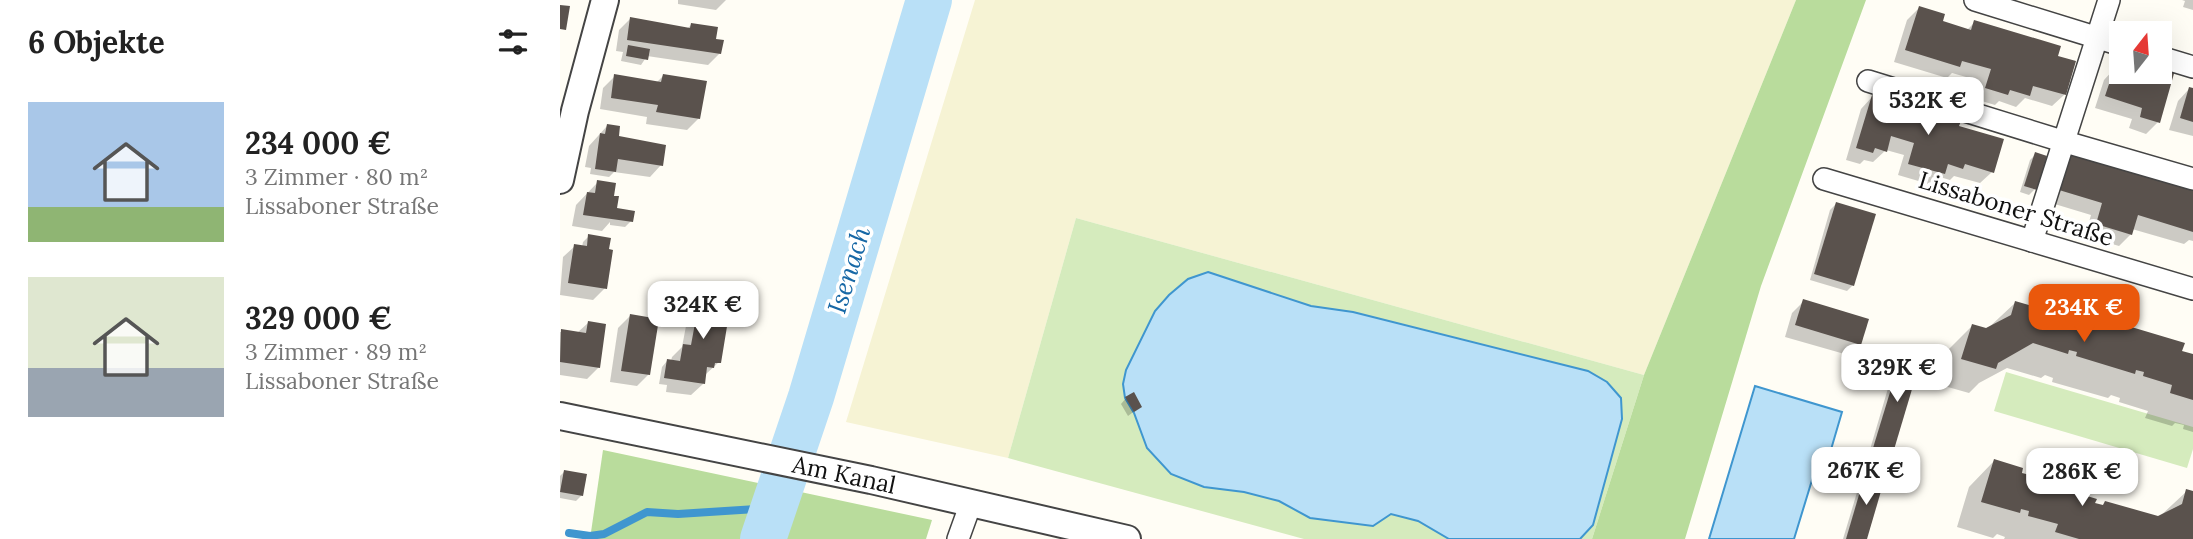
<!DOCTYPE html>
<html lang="de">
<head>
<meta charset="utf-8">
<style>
	:root { --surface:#fff; --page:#f2f2f2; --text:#222; --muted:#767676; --accent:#ea580c }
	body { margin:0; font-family:Lora,serif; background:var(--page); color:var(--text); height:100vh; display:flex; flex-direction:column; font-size:26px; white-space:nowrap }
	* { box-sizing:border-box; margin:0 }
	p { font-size:23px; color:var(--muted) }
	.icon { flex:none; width:38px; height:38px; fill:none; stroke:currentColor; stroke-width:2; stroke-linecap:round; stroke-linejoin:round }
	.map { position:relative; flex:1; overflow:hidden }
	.details { display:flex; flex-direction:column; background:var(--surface); width:560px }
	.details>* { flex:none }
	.needle { width:46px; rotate:17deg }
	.tools { position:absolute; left:1549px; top:21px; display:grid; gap:14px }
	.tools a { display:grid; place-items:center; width:63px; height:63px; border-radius:0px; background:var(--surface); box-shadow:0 7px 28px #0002; font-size:35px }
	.price { position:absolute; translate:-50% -60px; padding:0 16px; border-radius:14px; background:#fff; color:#222; font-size:23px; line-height:46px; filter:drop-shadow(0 2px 4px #0008) }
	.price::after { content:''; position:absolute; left:50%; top:42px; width:21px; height:16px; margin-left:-10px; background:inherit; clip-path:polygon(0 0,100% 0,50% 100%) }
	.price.on { background:var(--accent); color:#fff }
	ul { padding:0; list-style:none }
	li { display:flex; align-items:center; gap:21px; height:175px; padding:0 28px }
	li span { display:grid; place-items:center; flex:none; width:196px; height:140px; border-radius:0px; color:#555 }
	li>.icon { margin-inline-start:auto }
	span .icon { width:84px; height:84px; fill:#fffc; stroke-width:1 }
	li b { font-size:30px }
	h2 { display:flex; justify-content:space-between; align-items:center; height:84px; padding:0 28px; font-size:30px }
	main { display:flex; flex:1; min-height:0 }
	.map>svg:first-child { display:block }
</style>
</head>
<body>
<main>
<section class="details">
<h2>6 Objekte<svg class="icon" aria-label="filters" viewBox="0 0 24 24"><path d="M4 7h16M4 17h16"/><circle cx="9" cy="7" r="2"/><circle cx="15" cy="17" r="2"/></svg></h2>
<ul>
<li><span style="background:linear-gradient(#a9c7e8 75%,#8fb573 0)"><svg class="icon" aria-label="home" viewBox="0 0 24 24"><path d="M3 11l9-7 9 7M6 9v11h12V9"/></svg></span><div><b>234 000 €</b><p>3 Zimmer · 80 m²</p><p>Lissaboner Straße</p></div></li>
<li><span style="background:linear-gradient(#dfe7d0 65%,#9aa5b1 0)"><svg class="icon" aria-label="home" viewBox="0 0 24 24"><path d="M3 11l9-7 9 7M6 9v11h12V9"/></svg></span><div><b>329 000 €</b><p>3 Zimmer · 89 m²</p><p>Lissaboner Straße</p></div></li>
</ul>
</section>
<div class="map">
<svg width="1633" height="539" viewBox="0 0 1633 539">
	<rect width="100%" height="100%" fill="#fffdf5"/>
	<polygon fill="#f6f3d4" points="415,0 1236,0 1084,375 516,218 448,458 286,422"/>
	<g fill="#d5ebbd">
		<polygon points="516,218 1084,375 1032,539 744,539 448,458"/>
		<polygon points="1446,372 1633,427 1633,449 1627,468 1434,411"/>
	</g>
	<g fill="#b9dc9c">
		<polygon points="1236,0 1306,0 1201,286 1125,539 1032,539 1084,375"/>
		<polygon points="43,450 372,520 366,539 30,539"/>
	</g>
	<g fill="#b9e0f7" stroke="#3f96cf" stroke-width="2">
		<polygon points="648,272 751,306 793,312 1028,371 1047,382 1061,398 1062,419 1033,525 1020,539 889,539 858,521 831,514 813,526 750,518 719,501 684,492 644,487 611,474 587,448 574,413 565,398 563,384 566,370 595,311 609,295 628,279"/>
		<polygon points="1195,386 1282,412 1265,470 1256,467 1234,539 1149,539"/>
	</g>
	<g fill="#0003">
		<polygon points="118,0 166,0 156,10 118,4"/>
		<polygon points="1622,0 1633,0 1633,10 1623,7 1625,1"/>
		<polygon points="1359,8 1381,22 1407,30 1415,22 1496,57 1514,62 1504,95 1492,106 1465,98 1456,107 1439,101 1435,105 1415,99 1420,81 1392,73 1387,78 1334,62 1347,20"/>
		<polygon points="71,18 127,29 131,25 154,40 160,53 148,65 87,56 81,65 61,61 63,52 56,51 59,30"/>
		<polygon points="1600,67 1613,72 1598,122 1586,134 1569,128 1572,119 1535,108 1544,80 1555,68 1561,69 1561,72 1571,73 1600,72"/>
		<polygon points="55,76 96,83 103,76 139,118 127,130 86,124 87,117 40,109 43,88"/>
		<polygon points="1629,89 1633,90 1633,136 1609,130 1618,101"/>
		<polygon points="1312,97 1397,127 1432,172 1420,183 1394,176 1390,180 1380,177 1372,185 1338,175 1344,155 1326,150 1313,162 1304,160 1300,164 1286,160 1301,109"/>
		<polygon points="47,126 57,137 101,165 90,177 54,172 49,177 30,174 31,168 25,167 29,146"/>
		<polygon points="1476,154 1475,189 1469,195 1460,192 1470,160"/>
		<polygon points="1499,166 1633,191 1633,241 1629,240 1624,244 1572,229 1571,234 1559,246 1525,236 1531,215 1488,202"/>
		<polygon points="38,182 55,213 71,221 65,227 50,225 50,222 42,231 12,226 16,205"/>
		<polygon points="1276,204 1293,285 1287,291 1250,280 1270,210"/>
		<polygon points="29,236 45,288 33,300 0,295 3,257 15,246 22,247 23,242"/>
		<polygon points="142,293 159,362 146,374 143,384 131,395 106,392 107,385 99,384 102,367 107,361 111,361 112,357 122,347 130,305"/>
		<polygon points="1244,301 1300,344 1288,355 1225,337 1232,313"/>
		<polygon points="1455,303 1485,312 1492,305 1633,356 1633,432 1623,429 1624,425 1615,423 1612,426 1585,418 1588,411 1559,402 1560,398 1551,395 1548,398 1492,382 1493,378 1485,375 1481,378 1447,368 1419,383 1409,393 1377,384 1387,351 1412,326 1426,330"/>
		<polygon points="70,316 89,374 77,386 50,382 58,328"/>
		<polygon points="28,323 39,367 27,379 0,375 0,332 17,333"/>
		<polygon points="1342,355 1331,452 1326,458 1309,453 1336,361"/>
		<polygon points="566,398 580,407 568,416 561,404"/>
		<polygon points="1434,461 1460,474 1468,476 1472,472 1533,504 1541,507 1545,503 1598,518 1627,491 1633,493 1633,539 1444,539 1445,537 1437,534 1433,538 1397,527 1409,487"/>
		<polygon points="4,472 22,495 16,501 0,498 0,476"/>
		<polygon points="1306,473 1305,539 1283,539 1301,479"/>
	</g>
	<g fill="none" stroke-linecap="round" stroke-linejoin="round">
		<polyline stroke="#3f96cf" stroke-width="8" points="9,533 30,536 44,534 87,512 118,514 213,508"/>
		<polyline stroke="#b9e0f7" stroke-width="46" points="203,539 251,397 369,0"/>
	</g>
	<g fill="#5a524d">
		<polygon points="0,5 10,6 6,30 0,29"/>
		<polygon points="1359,6 1385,14 1383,21 1411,30 1414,20 1501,46 1498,56 1516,61 1506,95 1473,86 1470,96 1450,90 1448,95 1425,88 1431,69 1402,61 1400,67 1345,50"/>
		<polygon points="70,17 130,28 131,23 158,27 156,39 164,40 161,54 67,40"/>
		<polygon points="68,45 90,49 88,60 66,56"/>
		<polygon points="1555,66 1561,68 1561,72 1600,72 1600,66 1615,70 1600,123 1580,117 1582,108 1545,96"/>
		<polygon points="54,74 101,82 103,74 147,81 140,119 96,112 98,105 51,98"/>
		<polygon points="1629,87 1633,88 1633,122 1620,118"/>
		<polygon points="1312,95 1401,121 1399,126 1444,139 1434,173 1405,164 1403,169 1388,164 1385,174 1348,164 1354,143 1331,136 1327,152 1315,148 1313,153 1296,148"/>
		<polygon points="47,124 60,126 59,136 106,145 103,166 58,159 56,172 35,169 40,133 45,134"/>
		<polygon points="1475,152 1487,156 1477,190 1464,186"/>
		<polygon points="1510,153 1633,189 1633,232 1578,215 1572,235 1536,224 1542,203 1499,190"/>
		<polygon points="37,180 56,183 54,196 59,196 57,208 75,211 73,222 23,215 27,192 35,193"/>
		<polygon points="1276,202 1316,214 1294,286 1254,274"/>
		<polygon points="28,234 51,238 49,249 53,250 47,289 8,283 14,244 27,246"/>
		<polygon points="141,291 172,296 161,363 155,363 154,368 147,367 145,384 104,378 107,359 120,361 123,344 131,345"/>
		<polygon points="1243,299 1309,319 1301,345 1235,325"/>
		<polygon points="1455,301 1489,311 1491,303 1625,343 1622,351 1633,354 1633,400 1610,393 1612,385 1583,376 1584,372 1576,370 1575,374 1516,356 1517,352 1509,350 1508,354 1473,343 1438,363 1436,369 1401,359 1412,324 1426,328 1451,315"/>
		<polygon points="70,314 99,319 90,375 61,371"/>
		<polygon points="28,321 46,324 40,368 0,362 1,329 26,333"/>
		<polygon points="1342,353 1361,359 1333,453 1313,448"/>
		<polygon points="574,392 582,407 574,412 565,397"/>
		<polygon points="1434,459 1463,468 1462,473 1470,475 1471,470 1510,482 1507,490 1537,499 1535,503 1543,505 1545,501 1598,516 1622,504 1626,489 1633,491 1633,539 1519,539 1495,532 1498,524 1468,516 1469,511 1461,509 1460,513 1421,502"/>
		<polygon points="4,470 27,474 23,496 0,492"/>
		<polygon points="1306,471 1325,477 1319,498 1307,539 1286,539"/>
	</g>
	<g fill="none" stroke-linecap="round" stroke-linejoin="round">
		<defs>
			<g id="minor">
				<polyline points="1415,0 1561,45"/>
				<polyline points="1600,57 1633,67"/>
				<polyline points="1308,81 1502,141 1633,179"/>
				<polyline points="1264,179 1633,289"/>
				<polyline points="1472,241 1549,0"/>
				<polyline points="398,539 411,503"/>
			</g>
			<g id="tertiary">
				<polyline points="0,180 15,111 45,0"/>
				<polyline points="0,416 311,480 567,539"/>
			</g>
		</defs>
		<use href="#minor" stroke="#444" stroke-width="24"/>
		<use href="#tertiary" stroke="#444" stroke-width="30"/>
		<use href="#minor" stroke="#fff" stroke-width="21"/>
		<use href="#tertiary" stroke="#fff" stroke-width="26"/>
	</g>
	<g text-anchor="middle" stroke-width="7" stroke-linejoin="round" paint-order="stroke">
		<g font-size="24" fill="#111" stroke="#fff">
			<text transform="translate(1456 209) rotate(17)" y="8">Lissaboner Straße</text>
			<text transform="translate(284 475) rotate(12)" y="8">Am Kanal</text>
		</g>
		<g font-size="26" font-style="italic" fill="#1768a6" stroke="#fff">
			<text transform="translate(289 270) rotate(-73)" y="9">Isenach</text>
		</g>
	</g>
</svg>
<div class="tools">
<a><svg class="needle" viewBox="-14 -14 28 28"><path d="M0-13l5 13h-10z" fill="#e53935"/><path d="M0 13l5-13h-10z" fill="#767676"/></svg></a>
</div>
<b class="price" style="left:1368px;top:137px">532K €</b>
<b class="price" style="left:143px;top:341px">324K €</b>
<b class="price on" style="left:1524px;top:344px">234K €</b>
<b class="price" style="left:1337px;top:404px">329K €</b>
<b class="price" style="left:1306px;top:507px">267K €</b>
<b class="price" style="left:1522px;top:508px">286K €</b>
</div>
</main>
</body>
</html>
